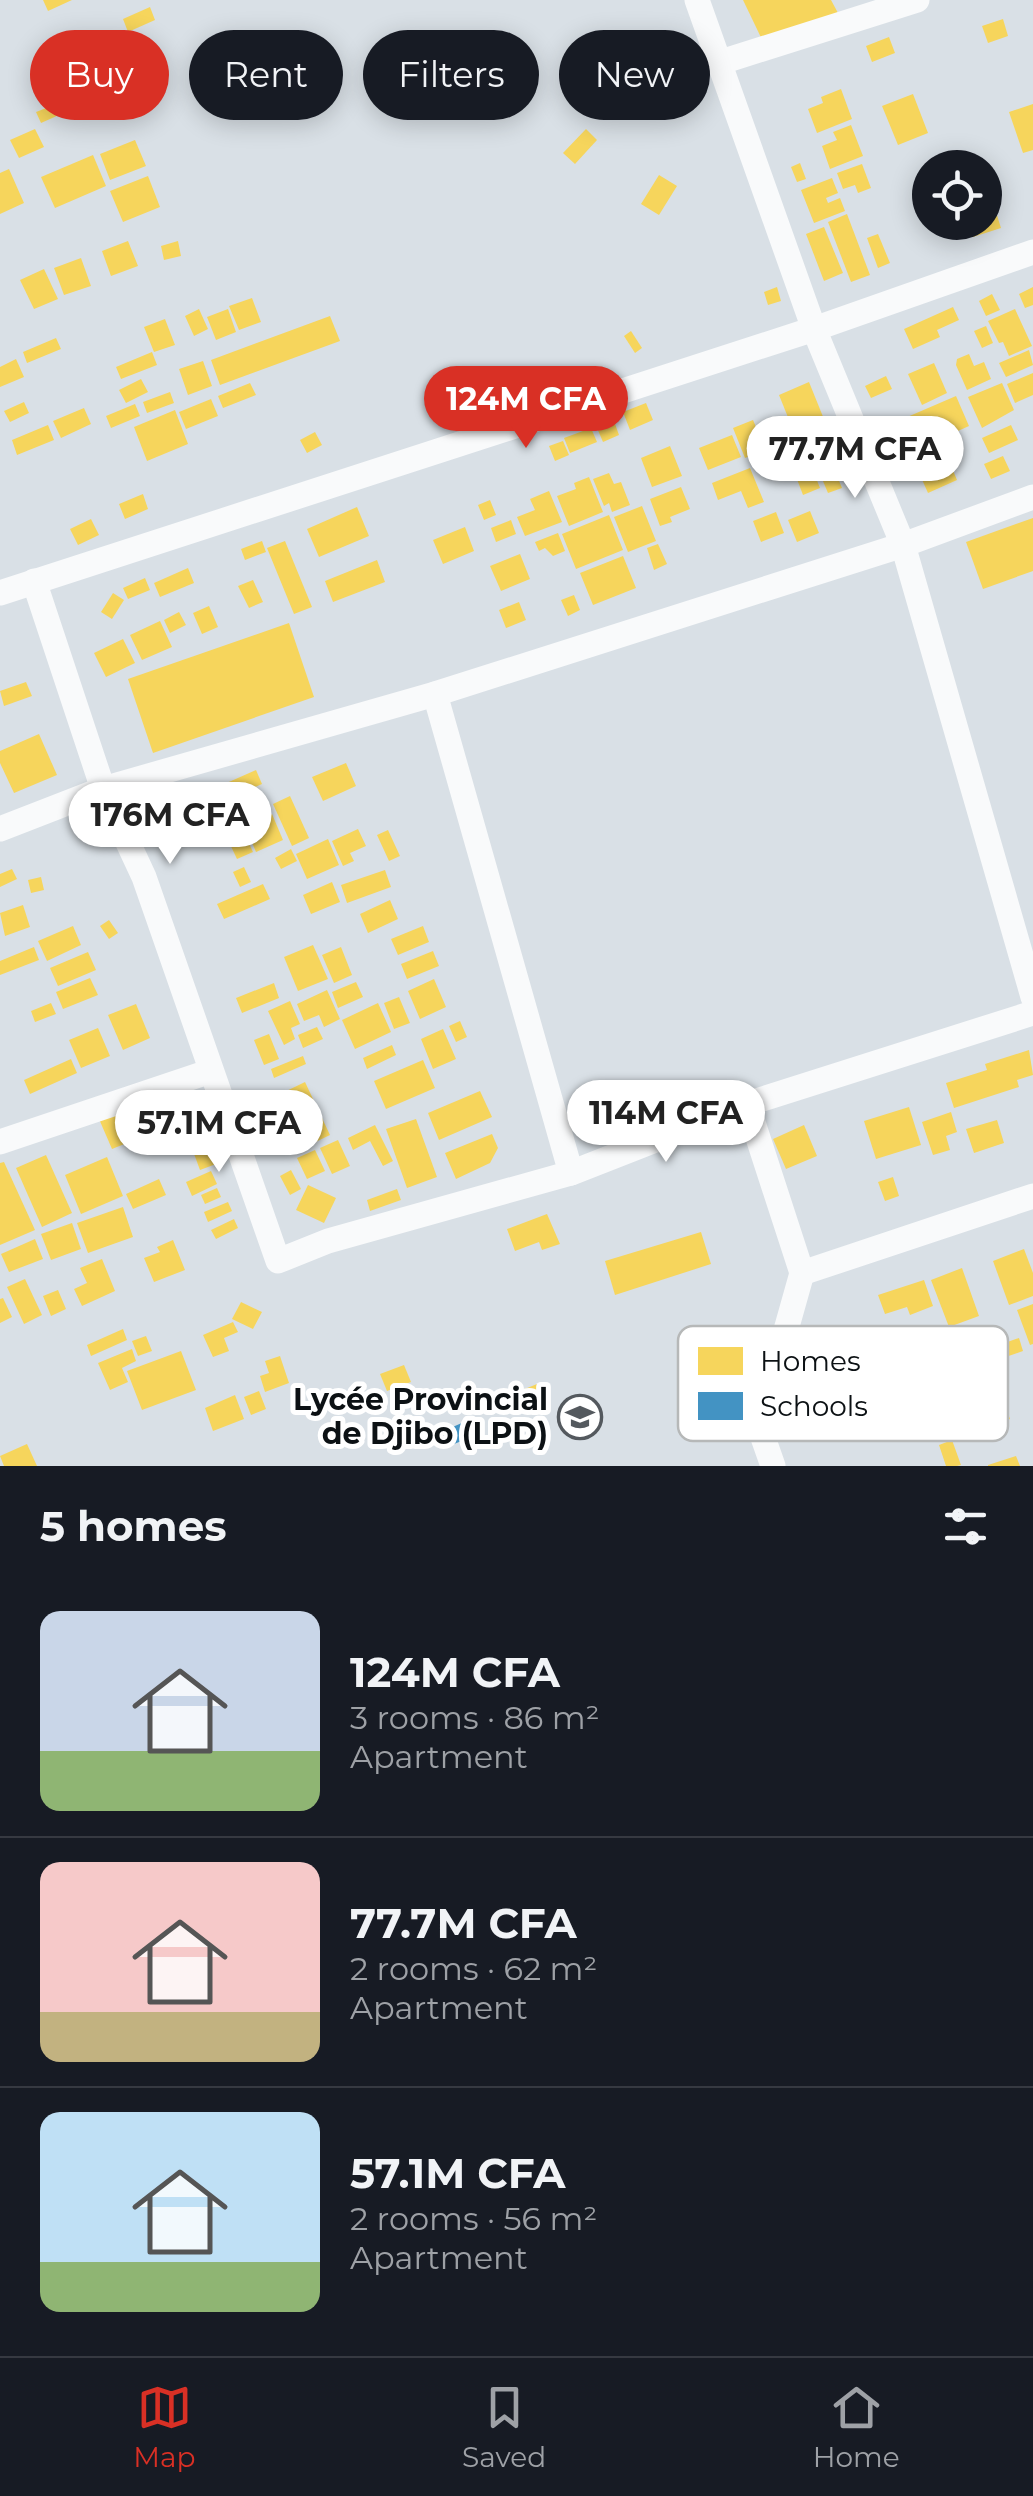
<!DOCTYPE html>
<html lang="en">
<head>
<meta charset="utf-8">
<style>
	:root { --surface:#171b24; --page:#242831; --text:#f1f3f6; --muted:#9ea1a6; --line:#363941; --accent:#d93025 }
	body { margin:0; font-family:Montserrat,sans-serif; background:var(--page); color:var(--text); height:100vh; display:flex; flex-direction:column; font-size:38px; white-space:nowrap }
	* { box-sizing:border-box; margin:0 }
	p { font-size:32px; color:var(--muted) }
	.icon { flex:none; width:55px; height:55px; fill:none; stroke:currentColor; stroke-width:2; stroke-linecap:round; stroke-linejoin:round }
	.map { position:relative; height:1466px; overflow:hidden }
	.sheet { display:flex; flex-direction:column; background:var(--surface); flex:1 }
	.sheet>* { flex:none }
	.hud { position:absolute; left:30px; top:30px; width:975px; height:90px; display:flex; gap:20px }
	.fabs { position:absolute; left:912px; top:150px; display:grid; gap:20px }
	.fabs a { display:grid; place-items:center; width:90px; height:90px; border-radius:50%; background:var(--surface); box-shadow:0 5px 25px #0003; font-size:50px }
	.price { position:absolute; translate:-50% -85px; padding:0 22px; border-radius:35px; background:#fff; color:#222; font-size:32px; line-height:65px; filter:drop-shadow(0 2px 5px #0008) }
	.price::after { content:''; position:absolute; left:50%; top:60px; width:30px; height:22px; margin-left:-15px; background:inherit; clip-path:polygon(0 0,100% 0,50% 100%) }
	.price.current { background:var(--accent); color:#fff }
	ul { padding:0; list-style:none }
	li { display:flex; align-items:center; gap:30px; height:250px; padding:0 40px }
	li+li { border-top:2px solid var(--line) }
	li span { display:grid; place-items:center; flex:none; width:280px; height:200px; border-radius:20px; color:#555 }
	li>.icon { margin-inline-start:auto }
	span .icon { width:120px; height:120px; fill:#fffc; stroke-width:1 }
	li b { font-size:42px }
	h2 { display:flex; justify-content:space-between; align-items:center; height:120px; padding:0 40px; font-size:42px }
	.chip { padding:0 35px; border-radius:45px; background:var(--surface); box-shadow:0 5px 25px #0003; font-size:35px; line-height:90px }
	.chip.current { background:var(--accent); color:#fff }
	.menu { display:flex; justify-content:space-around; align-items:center; height:140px; border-top:2px solid var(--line); background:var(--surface); font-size:28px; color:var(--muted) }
	.menu a { display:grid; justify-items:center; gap:5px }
	.menu .current { color:var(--accent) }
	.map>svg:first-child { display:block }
</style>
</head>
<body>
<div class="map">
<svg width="1033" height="1466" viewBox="0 0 1033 1466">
	<rect width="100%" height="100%" fill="#d9e0e6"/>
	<g fill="#f6d55c">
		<polygon points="43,0 72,0 48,11"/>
		<polygon points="743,0 831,0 838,13 766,48"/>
		<polygon points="150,7 155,20 128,32 123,19"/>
		<polygon points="1003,19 1008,36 988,43 982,26"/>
		<polygon points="889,37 895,53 872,62 866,46"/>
		<polygon points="841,89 852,119 817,133 808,109 823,103 821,97"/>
		<polygon points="913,94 928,133 898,145 882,106"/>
		<polygon points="1033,104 1033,150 1023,153 1009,112"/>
		<polygon points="54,105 59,115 41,123 36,112"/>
		<polygon points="851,125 863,156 830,169 822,146 837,140 833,132"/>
		<polygon points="35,129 44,147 19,158 10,140"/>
		<polygon points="586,129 597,140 575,164 563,153"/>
		<polygon points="135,140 146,166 110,180 100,154"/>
		<polygon points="93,155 106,186 55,208 41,177"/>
		<polygon points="800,163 806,179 797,182 791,167"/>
		<polygon points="862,164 871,188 858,193 855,185 843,189 837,173"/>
		<polygon points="9,169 24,203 0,214 0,173"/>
		<polygon points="659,175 677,186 659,215 641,204"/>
		<polygon points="148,176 160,207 123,222 110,191"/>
		<polygon points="832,178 838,193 826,198 828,203 840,198 845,211 814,223 801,190"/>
		<polygon points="995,209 1001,228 973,237 968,222 985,222 985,212"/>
		<polygon points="847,214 870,275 851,282 828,222"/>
		<polygon points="824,227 843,273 824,281 806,234"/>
		<polygon points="878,234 890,263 878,268 867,238"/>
		<polygon points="128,241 138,266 111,276 102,251"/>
		<polygon points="178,241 181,256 164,260 161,246"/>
		<polygon points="81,258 91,286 64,295 54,268"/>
		<polygon points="44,269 58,299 34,309 20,280"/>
		<polygon points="777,287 781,301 768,305 764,292"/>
		<polygon points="1033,287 1033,305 1025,308 1019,294"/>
		<polygon points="992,294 1000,310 986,316 979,301"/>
		<polygon points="252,298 261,322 239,330 229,306"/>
		<polygon points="953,307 959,320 937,330 940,337 913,349 904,329"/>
		<polygon points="199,309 208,329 194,336 185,316"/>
		<polygon points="228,309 236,332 216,340 207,317"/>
		<polygon points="1015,309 1032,346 1009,356 1003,342 999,343 988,321"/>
		<polygon points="330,316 340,341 220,385 211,360"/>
		<polygon points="165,319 175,345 154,352 144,327"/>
		<polygon points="986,326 993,343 982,348 974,331"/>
		<polygon points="631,331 642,348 635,353 624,336"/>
		<polygon points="56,338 61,349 27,363 23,352"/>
		<polygon points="1029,350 1033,365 1006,377 999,363"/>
		<polygon points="152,352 157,365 121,379 116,367"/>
		<polygon points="969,354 974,366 984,362 991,379 967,390 956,365 957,359"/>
		<polygon points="16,359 24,377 0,387 0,367"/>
		<polygon points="203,361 212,386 188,395 179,369"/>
		<polygon points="934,363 947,393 922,405 908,374"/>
		<polygon points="1033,373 1033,395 1015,403 1007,384"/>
		<polygon points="886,376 892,389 871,398 865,386"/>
		<polygon points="141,379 148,392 126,403 119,390"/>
		<polygon points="809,382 830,434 800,447 779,395"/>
		<polygon points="250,383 256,395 223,408 218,396"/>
		<polygon points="1002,383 1014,410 982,428 968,397"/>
		<polygon points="170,392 174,403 147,413 143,402"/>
		<polygon points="956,396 969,426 898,458 884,427"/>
		<polygon points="211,399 218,416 186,429 179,412"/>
		<polygon points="24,402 29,413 10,422 4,411"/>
		<polygon points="646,403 653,420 630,430 623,412"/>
		<polygon points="135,404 140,416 111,428 106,416"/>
		<polygon points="84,408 91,424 61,438 53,421"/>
		<polygon points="175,410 188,444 147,461 134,427"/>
		<polygon points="753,420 756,427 770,421 780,444 745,458 733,428"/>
		<polygon points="614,421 619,435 603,442 597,428"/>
		<polygon points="48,425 54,440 17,455 12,440"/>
		<polygon points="1011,425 1018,440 989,453 982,438"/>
		<polygon points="591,428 597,442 570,453 564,438"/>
		<polygon points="315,432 322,445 307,453 300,440"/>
		<polygon points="732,435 741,457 708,470 699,448"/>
		<polygon points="834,439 837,448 805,460 802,451"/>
		<polygon points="563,441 569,455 555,461 549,446"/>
		<polygon points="670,446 682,476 652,487 641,458"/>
		<polygon points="944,449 957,480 928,493 920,475 935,469 929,455"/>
		<polygon points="786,454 792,468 777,474 772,460"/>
		<polygon points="1003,456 1010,471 991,479 984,464"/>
		<polygon points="831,461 842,488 828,493 817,467"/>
		<polygon points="750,468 764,502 748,508 741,491 718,500 712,483"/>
		<polygon points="812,468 820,488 803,495 795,474"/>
		<polygon points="609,473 614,484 621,482 630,505 612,512 609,503 604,506 593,479"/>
		<polygon points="589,477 603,512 569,526 557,496 576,489 574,483"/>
		<polygon points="681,487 690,509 670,517 672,522 660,526 650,499"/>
		<polygon points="549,491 562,522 525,536 517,517 535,510 530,499"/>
		<polygon points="143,494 148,509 125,519 119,504"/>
		<polygon points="490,500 496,515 484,520 478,505"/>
		<polygon points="642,506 656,541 628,552 614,517"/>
		<polygon points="357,507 369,536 319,557 307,529"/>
		<polygon points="810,511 819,533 797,542 788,520"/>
		<polygon points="776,512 784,533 761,542 753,521"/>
		<polygon points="609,515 623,550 576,569 562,534"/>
		<polygon points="1033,518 1033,571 983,589 966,542"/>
		<polygon points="91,519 99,535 78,545 70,529"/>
		<polygon points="511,520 516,534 496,542 491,528"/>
		<polygon points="465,527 474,551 443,564 433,540"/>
		<polygon points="558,533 565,551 553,556 545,548 539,551 535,542"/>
		<polygon points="262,541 266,552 245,560 241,549"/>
		<polygon points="285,541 312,607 294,614 267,548"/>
		<polygon points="658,544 667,564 654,570 647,548"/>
		<polygon points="520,554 530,579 501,591 490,566"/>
		<polygon points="623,556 636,588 593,605 580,573"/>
		<polygon points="377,560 385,582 333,602 325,581"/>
		<polygon points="188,568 194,583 160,597 154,583"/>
		<polygon points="145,578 150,590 128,599 123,588"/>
		<polygon points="253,580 263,602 249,608 238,586"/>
		<polygon points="113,593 124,600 112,619 101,612"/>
		<polygon points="574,595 580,610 568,616 561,600"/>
		<polygon points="519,602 526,620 506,628 499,610"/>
		<polygon points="209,606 218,627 202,634 193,613"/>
		<polygon points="179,612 186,625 170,633 164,620"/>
		<polygon points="160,621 172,647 142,660 130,635"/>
		<polygon points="289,623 314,697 153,753 128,679"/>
		<polygon points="123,639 135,663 106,677 94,653"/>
		<polygon points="26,682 32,696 4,706 0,691"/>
		<polygon points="39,734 57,775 14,793 0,763 0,751"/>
		<polygon points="346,763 356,786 323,801 312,777"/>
		<polygon points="256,770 262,784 220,803 213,789"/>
		<polygon points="194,789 202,806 187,813 179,796"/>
		<polygon points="262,794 269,809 240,822 233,807"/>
		<polygon points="290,796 309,838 292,846 273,804"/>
		<polygon points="272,814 283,840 256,852 245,826"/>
		<polygon points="358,829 366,846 350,853 354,861 343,866 332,841"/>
		<polygon points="388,830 400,856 389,861 377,835"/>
		<polygon points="244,833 253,852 237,859 228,840"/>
		<polygon points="328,839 339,865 307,879 296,854"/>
		<polygon points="291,849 297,861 281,869 275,858"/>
		<polygon points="244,867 251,882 240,887 233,872"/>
		<polygon points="12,869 17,879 0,887 0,874"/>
		<polygon points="385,870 391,887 347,903 341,885"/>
		<polygon points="41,877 44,890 31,893 28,880"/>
		<polygon points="332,882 340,902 311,914 303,895"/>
		<polygon points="263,884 270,899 224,919 217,904"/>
		<polygon points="390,900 398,919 368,933 360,914"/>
		<polygon points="23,905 30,927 5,936 0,913"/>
		<polygon points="109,920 118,933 109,939 100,926"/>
		<polygon points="73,926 81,945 47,961 38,941"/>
		<polygon points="423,926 429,942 398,955 391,939"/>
		<polygon points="313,945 328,979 298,991 284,957"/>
		<polygon points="34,947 39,960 0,975 0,961"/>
		<polygon points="341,947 352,975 334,983 322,955"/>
		<polygon points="433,951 439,966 407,979 401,964"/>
		<polygon points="88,952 96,970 58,986 50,968"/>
		<polygon points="90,978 98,995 63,1009 56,992"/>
		<polygon points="434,979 446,1007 420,1019 408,991"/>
		<polygon points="356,982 363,997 338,1008 332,992"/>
		<polygon points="274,983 279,998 242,1013 236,998"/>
		<polygon points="327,990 340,1019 324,1027 319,1015 304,1021 297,1004"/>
		<polygon points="399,997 410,1023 394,1029 384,1003"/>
		<polygon points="290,1001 300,1024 291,1028 295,1039 284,1045 268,1011"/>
		<polygon points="51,1003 56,1014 35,1022 31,1011"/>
		<polygon points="378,1003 391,1032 355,1049 342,1020"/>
		<polygon points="136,1004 150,1038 123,1050 108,1015"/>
		<polygon points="460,1021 467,1037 456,1042 449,1026"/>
		<polygon points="317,1027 323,1039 303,1048 298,1035"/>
		<polygon points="98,1028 110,1056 81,1068 69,1040"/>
		<polygon points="443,1029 456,1059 433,1069 421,1039"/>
		<polygon points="269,1034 279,1059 264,1065 254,1040"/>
		<polygon points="392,1045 396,1055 367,1069 363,1058"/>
		<polygon points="1029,1050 1033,1075 1017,1080 1019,1087 954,1108 946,1083 987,1070 985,1064"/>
		<polygon points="303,1056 306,1064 274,1078 271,1069"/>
		<polygon points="71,1059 77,1073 30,1094 24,1080"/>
		<polygon points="423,1060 435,1088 386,1109 374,1081"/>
		<polygon points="305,1082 330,1135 295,1152 270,1099"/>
		<polygon points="480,1091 492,1117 439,1140 428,1113"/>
		<polygon points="162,1094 174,1124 112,1149 99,1119"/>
		<polygon points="909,1107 921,1145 876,1159 864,1121"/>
		<polygon points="951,1112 957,1132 946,1136 950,1150 933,1155 922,1122"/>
		<polygon points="416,1119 437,1177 407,1188 386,1129"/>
		<polygon points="997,1120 1004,1143 974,1153 966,1129"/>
		<polygon points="375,1125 393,1161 383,1166 370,1141 353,1150 348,1138"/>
		<polygon points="804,1125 817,1156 786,1169 773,1139"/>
		<polygon points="492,1134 498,1148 490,1163 456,1179 445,1153"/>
		<polygon points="206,1137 216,1164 200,1170 190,1143"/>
		<polygon points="338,1140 350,1166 332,1174 320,1148"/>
		<polygon points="315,1150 325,1171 307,1179 297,1158"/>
		<polygon points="46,1155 72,1213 42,1227 16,1168"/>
		<polygon points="107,1157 123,1196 81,1214 65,1175"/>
		<polygon points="4,1162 35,1230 0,1245 0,1163"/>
		<polygon points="291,1170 301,1189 290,1195 280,1176"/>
		<polygon points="211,1171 217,1184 192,1196 186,1182"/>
		<polygon points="893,1177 899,1196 885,1201 878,1182"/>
		<polygon points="159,1179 166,1195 133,1209 126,1194"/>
		<polygon points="308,1185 336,1198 324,1223 296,1210"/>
		<polygon points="217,1188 221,1197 205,1204 201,1195"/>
		<polygon points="397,1189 401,1200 370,1211 367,1200"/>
		<polygon points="228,1202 232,1211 208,1222 204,1212"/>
		<polygon points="123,1207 133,1237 88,1253 77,1223"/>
		<polygon points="547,1214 560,1244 542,1250 539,1242 515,1251 507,1229"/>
		<polygon points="234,1219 238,1228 216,1239 211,1230"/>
		<polygon points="72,1223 81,1249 51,1260 41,1234"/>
		<polygon points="701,1232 711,1264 615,1295 605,1261"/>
		<polygon points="35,1239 43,1259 9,1272 1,1254"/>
		<polygon points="173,1240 185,1270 154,1282 144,1258 160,1252 157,1247"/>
		<polygon points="1024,1249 1033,1273 1033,1296 1009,1305 993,1261"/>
		<polygon points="102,1259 115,1291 82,1306 74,1289 87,1283 80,1268"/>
		<polygon points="962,1268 979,1316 949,1327 931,1280"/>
		<polygon points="25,1279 42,1315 24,1324 7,1287"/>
		<polygon points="924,1280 933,1306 910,1315 907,1307 885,1314 878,1295"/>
		<polygon points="58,1290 66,1309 51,1316 43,1296"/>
		<polygon points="3,1298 12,1317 0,1323 0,1299"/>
		<polygon points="241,1302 262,1312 253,1329 232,1319"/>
		<polygon points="1033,1304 1033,1344 1030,1345 1017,1310"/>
		<polygon points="233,1322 238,1332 224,1338 229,1351 213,1357 203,1335"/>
		<polygon points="123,1329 127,1340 91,1356 87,1345"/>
		<polygon points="146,1336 152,1351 138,1356 132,1341"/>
		<polygon points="1019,1338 1023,1351 997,1360 993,1347"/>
		<polygon points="132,1349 136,1361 122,1368 128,1382 110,1390 98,1363"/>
		<polygon points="181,1351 196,1390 142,1410 127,1371"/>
		<polygon points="280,1356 289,1383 265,1392 260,1376 269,1373 265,1361"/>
		<polygon points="404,1365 411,1382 387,1391 380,1374"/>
		<polygon points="997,1383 1010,1419 991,1426 989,1419 965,1429 954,1399"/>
		<polygon points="537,1384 543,1399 521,1409 515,1393"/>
		<polygon points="259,1391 266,1409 251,1415 244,1397"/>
		<polygon points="235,1395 244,1419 213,1431 205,1408"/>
		<polygon points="952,1440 961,1465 957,1466 946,1466 939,1445"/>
		<polygon points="27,1444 37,1466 4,1466 0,1456"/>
		<polygon points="1016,1456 1020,1466 988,1466 988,1465"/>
	</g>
	<polygon fill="#4393c3" points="471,1419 477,1435 454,1444 448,1429"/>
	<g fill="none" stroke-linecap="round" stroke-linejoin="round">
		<g stroke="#f9fafb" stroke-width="25">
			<polyline points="697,0 814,329 903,545 1033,997"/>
			<polyline points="718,63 917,0"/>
			<polyline points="34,581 103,789 144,877 278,1261 328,1241 571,1173 747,1104 1033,1013"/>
			<polyline points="0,593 814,329 1033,252"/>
			<polyline points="435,694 571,1173"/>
			<polyline points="0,829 103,789 435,694 903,545 1033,497"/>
			<polyline points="747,1104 802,1273 759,1426 773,1466"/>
			<polyline points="0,1142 211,1071"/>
			<polyline points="802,1273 1033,1196"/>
		</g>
	</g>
	<defs>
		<symbol id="school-ring" viewBox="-11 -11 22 22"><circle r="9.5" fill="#fff" stroke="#54595e" stroke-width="1.5"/><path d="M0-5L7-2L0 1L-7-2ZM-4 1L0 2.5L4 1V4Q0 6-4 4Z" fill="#54595e"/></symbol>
	</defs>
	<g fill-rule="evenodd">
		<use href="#school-ring" x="555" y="1392" width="50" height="50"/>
	</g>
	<g text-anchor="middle" stroke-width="10" stroke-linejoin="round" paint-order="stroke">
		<g font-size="30" font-weight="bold" fill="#0c1114" stroke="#fff" text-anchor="end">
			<text x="548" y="1410">Lycée Provincial<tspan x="548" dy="34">de Djibo (LPD)</tspan></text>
		</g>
	</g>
	<rect x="678" y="1326" width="330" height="115" rx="15" fill="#fff" stroke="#b6b8b8" stroke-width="2.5"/>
	<rect x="698" y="1347" width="45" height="28" fill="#f6d55c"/>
	<rect x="698" y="1392" width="45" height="28" fill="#4393c3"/>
	<g font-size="28" fill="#0c1114">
		<text x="760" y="1371">Homes</text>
		<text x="760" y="1416">Schools</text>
	</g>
</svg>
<div class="fabs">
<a><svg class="icon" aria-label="locate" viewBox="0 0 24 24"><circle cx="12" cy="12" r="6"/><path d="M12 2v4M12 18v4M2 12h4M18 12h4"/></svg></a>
</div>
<b class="price current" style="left:526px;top:451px">124M CFA</b>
<b class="price" style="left:855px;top:501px">77.7M CFA</b>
<b class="price" style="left:170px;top:867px">176M CFA</b>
<b class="price" style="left:666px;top:1165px">114M CFA</b>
<b class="price" style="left:219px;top:1175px">57.1M CFA</b>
<div class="hud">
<a class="chip current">Buy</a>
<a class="chip">Rent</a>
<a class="chip">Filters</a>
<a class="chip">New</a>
</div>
</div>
<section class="sheet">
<h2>5 homes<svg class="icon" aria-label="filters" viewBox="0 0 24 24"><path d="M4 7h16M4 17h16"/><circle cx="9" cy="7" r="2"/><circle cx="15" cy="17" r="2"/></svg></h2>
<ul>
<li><span style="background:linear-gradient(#c9d6e8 70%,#8fb573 0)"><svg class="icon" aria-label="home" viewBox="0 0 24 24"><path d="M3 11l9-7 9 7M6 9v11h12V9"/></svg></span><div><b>124M CFA</b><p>3 rooms · 86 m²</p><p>Apartment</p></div></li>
<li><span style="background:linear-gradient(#f6c9c9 75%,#c2b280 0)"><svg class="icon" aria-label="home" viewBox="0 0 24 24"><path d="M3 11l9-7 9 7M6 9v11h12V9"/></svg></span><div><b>77.7M CFA</b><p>2 rooms · 62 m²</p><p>Apartment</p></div></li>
<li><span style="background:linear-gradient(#bfe0f5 75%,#8fb573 0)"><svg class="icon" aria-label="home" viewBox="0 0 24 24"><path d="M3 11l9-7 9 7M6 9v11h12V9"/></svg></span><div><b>57.1M CFA</b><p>2 rooms · 56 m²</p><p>Apartment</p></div></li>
</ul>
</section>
<nav class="menu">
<a class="current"><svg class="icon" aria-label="map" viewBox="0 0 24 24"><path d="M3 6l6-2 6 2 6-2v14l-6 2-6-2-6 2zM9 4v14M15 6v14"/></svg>Map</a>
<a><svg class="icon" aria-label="saved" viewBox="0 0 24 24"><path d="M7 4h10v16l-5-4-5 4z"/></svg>Saved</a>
<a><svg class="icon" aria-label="home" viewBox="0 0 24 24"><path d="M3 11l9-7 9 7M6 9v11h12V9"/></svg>Home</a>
</nav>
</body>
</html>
